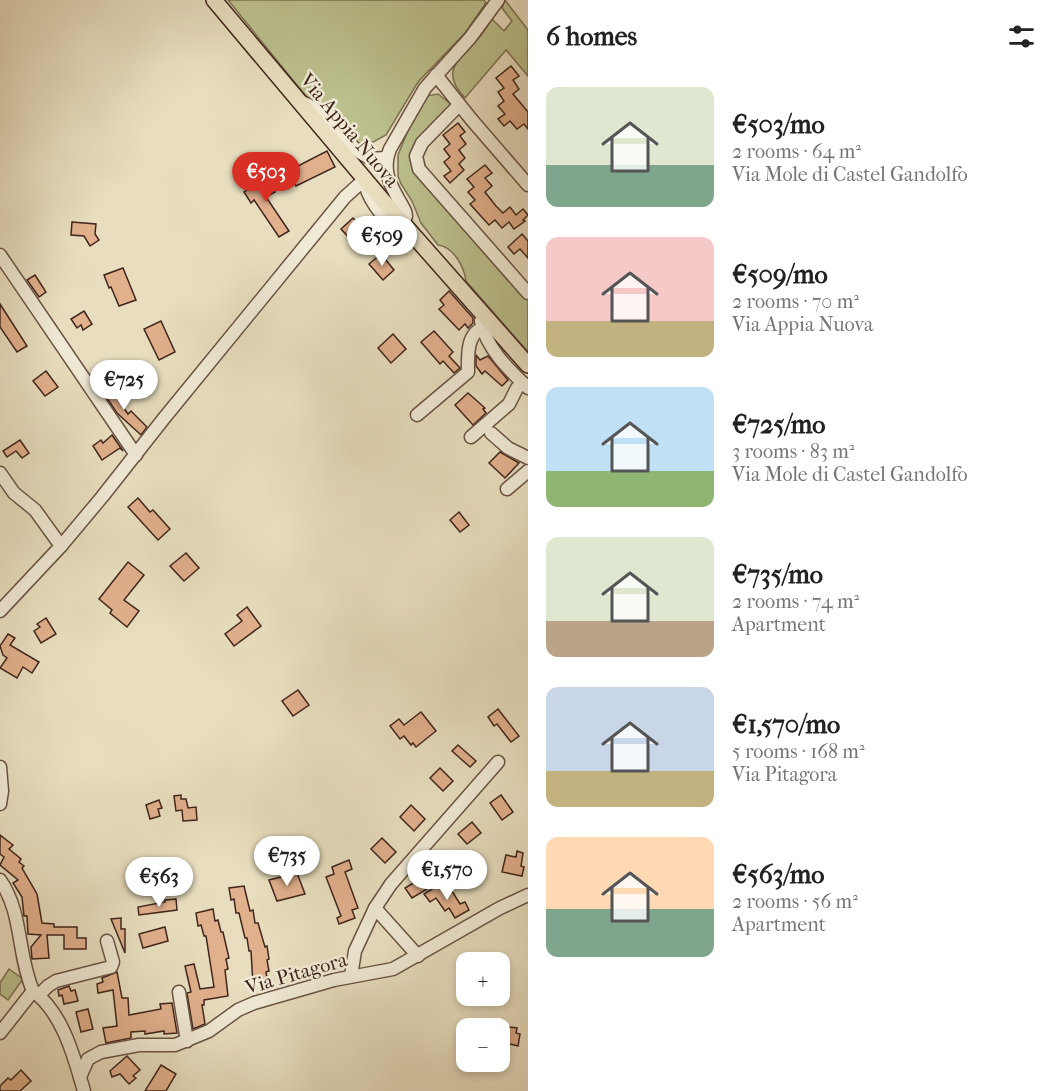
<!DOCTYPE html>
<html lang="en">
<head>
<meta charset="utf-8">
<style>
	:root { --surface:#fff; --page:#f2f2f2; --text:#222; --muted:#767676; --accent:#d93025 }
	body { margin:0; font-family:"IM FELL French Canon",serif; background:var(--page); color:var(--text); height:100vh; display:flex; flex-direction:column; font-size:22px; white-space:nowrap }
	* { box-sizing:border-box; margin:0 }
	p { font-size:20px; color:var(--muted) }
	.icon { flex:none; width:33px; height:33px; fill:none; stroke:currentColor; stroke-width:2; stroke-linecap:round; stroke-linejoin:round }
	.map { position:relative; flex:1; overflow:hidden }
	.side { display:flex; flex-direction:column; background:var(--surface); width:528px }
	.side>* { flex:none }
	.tools { position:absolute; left:456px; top:952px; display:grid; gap:12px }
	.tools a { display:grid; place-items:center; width:54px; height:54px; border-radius:12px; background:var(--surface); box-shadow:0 3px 9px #0003; font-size:30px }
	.price { position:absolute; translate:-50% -51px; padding:0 14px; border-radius:21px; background:#fff; color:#222; font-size:20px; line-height:39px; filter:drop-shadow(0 2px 3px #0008) }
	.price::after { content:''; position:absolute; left:50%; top:36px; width:18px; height:14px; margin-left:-9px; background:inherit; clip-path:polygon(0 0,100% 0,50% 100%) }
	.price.on { background:var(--accent); color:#fff }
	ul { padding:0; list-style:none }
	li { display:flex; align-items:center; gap:18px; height:150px; padding:0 18px }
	li span { display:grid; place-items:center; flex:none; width:168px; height:120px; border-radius:12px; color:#555 }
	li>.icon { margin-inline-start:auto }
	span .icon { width:72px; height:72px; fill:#fffc; stroke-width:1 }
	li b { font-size:26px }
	h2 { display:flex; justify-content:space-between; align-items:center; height:72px; padding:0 18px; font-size:26px }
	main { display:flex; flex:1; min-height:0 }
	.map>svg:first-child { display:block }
</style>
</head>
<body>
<main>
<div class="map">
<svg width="528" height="1091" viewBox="0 0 528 1091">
	<rect width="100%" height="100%" fill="#e8debf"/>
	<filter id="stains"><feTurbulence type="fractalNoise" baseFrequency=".00333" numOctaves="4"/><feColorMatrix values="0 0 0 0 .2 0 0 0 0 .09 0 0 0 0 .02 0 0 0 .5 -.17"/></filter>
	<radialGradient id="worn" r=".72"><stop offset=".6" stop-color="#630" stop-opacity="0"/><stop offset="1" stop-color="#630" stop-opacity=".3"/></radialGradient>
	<g fill="#bcc08e" stroke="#7e7254" stroke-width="1.5">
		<polygon points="228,0 484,0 486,3 465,33 418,82 386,135 366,146 357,144 331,115 305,95"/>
		<path d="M505 0 528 30V76L506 50 465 98C441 73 456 62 475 42 481 36 487 27 492 19L504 31 512 21 502 8Z"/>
		<path d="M423 94 426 96 438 94 452 105 412 150 410 160 414 170 528 299V352L466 281C464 267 454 247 438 245L421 223 412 201 401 184 398 176V155Z"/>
		<polygon points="9,969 23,979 8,1000 0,994 0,983"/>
	</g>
	<g fill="#e1b08d" stroke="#40251b" stroke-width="1.5">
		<polygon points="511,66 519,76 513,80 519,89 513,94 528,112 528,129 524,124 517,129 510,121 504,126 498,119 505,114 498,106 504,101 498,92 504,88 496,78"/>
		<polygon points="458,123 465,132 460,136 466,144 459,150 465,158 459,164 464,170 450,183 444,176 451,171 444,162 450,157 444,149 450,144 443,135"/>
		<polygon points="327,151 335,167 296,186 288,171"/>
		<polygon points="485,165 492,173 485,178 492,186 485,192 496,206 503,213 510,207 516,215 523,209 528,215 523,220 525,221 514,229 509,222 502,228 495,220 489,225 470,204 475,200 468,192 474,187 467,179"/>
		<polygon points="262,173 275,192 266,197 289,231 279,237 254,200 251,203 244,192 255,184 253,180"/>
		<polygon points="353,218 365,231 353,242 341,229"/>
		<polygon points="72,222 96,224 95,234 99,240 90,246 84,236 71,235"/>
		<polygon points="522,234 528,241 528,258 520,249 514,254 508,247"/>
		<polygon points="381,254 394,270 383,280 369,264"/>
		<polygon points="123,268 136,300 119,306 111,287 109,288 104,275"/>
		<polygon points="35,275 46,292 39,297 27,280"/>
		<polygon points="449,291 473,318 473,323 468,328 465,324 459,330 439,309 444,305 440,300"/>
		<polygon points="0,304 27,346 17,352 0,327"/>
		<polygon points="84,311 92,324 83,330 81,325 77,328 71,319"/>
		<polygon points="161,321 175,352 159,360 144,329"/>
		<polygon points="434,331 453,352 449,356 460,368 454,373 443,361 440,364 421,342"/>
		<polygon points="393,334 406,349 391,363 378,348"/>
		<polygon points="476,355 480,360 488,356 508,380 502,386 485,371 482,374 476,366"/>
		<polygon points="46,371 58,387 45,396 33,381"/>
		<polygon points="108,385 128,414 131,411 147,427 141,435 117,413 101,389"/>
		<polygon points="468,393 485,408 483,409 486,413 473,425 455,405"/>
		<polygon points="112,435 123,451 120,448 102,460 93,446 101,440 103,443"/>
		<polygon points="20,440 29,453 22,458 16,451 7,457 3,451"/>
		<polygon points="500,452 519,463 505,478 489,463"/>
		<polygon points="138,498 150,512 153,510 170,529 158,540 128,507"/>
		<polygon points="459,512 469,525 460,532 450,520"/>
		<polygon points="186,553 199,568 184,581 170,566"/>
		<polygon points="128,562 144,575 124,600 139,611 127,627 110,613 112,610 99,599"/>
		<polygon points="247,607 261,626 234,646 225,634 242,621 237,615"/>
		<polygon points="46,618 56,634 41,643 34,631 40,627 37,624"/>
		<polygon points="8,634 15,638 10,645 39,662 32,673 23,667 17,678 0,668 7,658 3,655 0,646"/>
		<polygon points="298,690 309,705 293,716 282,701"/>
		<polygon points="498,709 519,736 511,742 497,724 494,726 488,717"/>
		<polygon points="421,712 436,731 416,747 413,743 411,745 404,736 400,739 390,726 399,719 404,725"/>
		<polygon points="458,745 476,761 470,767 452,751"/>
		<polygon points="440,768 453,781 443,791 430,778"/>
		<polygon points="181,795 181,799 186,799 188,808 196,807 197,820 183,821 182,810 176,811 174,796"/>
		<polygon points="501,795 513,812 502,820 490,803"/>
		<polygon points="159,800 162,808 158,809 160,816 150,819 146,805"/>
		<polygon points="411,805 425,819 414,831 400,817"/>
		<polygon points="472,822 481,833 467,844 458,834"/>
		<polygon points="0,835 13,845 9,849 21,859 19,862 24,866 22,868 37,894 42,923 54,924 54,927 77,927 77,938 86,938 86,949 64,949 64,935 47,935 49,958 32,959 31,947 41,935 28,934 27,916 24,916 22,897 13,883 18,880 0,865 4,857 0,854"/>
		<polygon points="382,838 396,852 385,863 371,849"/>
		<polygon points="517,851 523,853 521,866 524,867 522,876 502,872 506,855 516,857"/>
		<polygon points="349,860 352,869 345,872 358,908 352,910 355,918 339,924 337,918 341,916 326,877 334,874 332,867"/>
		<polygon points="297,873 305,894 277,901 269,880"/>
		<polygon points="420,879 427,889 412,898 405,888"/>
		<polygon points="440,884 447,894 452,891 460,904 465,902 469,910 455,918 449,908 445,911 436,898 430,902 424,894"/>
		<polygon points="244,886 250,911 253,910 255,923 258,923 265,947 267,946 269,959 267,960 269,971 266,972 268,983 253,985 251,951 249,951 247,938 245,938 239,913 236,913 234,899 231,900 229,888"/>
		<polygon points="176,899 177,910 139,915 138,907 165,902 165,900"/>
		<polygon points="213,909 215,921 218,920 221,932 223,932 229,958 226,959 228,969 225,970 228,996 204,1000 204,1005 202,1005 205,1024 193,1029 187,993 191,992 185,966 194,964 200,989 214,987 206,936 204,936 201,925 198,926 196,913"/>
		<polygon points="121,918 121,929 125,929 125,953 111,919"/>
		<polygon points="165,927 168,941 143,948 139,934"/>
		<polygon points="117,972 122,998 128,998 129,1015 161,1009 160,1004 172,1003 177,1033 164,1034 164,1031 145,1034 145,1031 131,1032 131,1038 106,1043 103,1028 117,1026 113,990 98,993 97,984 103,982 102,978"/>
		<polygon points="69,986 71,991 75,990 78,1001 64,1004 62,995 59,996 58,990"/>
		<polygon points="88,1009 93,1029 81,1032 76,1012"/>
		<polygon points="509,1027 517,1028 516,1033 520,1034 518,1046 506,1043"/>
		<polygon points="127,1056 140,1070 133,1076 136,1078 129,1084 120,1074 112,1077 110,1071"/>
		<polygon points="161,1065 176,1074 166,1091 145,1091"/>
		<polygon points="21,1070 31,1081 20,1091 0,1091 0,1086 8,1078 11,1080"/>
	</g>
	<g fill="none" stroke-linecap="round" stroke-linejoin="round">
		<defs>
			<g id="minor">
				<polyline points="436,75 471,119 528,185"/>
				<path d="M302 102C309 105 316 109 322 114 340 129 359 167 387 157"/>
				<polyline points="459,105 422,143 416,156 419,169 528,293"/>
				<path d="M365 180C365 194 383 221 396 226L403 223 406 216 405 211C394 190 380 174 390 149L425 88 470 38 498 0"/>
				<polyline points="0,255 136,455"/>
				<path d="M481 321C486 348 509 370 528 388"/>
				<path d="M417 415 468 372C468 357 466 334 483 328"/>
				<polyline points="491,433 508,448 528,458"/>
				<polyline points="471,437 509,404 517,388 523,383"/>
				<polyline points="0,473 14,493 35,510 61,546"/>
				<polyline points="507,489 528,471"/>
				<polyline points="0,611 61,546 102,497 165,417 345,197 365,179"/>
				<polyline points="0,767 2,791 0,804"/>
				<path d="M0 880C23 913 17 954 33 991"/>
				<polyline points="375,908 391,884 498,762"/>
				<polyline points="351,976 355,951 375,908 418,956"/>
				<path d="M33 991C63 1013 74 1057 84 1091"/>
				<polyline points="179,992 187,1041"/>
				<polyline points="39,995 48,986 56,981 111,967 113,962 107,941"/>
				<polyline points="0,1033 33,991"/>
				<polyline points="80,1077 88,1059 101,1052 139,1045 175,1045 209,1031 238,1010 254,1003 334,980 393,969 500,908 528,895"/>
			</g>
			<polyline id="major" points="214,0 384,202 528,365"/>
		</defs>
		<use href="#minor" stroke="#6a5344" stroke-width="15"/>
		<use href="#major" stroke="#40251b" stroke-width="18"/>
		<use href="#minor" stroke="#f0ead5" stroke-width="12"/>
		<use href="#major" stroke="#e8debf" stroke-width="15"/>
	</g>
	<g text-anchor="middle" stroke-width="5" stroke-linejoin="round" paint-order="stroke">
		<g font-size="20" fill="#40251b" stroke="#f0ead5">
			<text transform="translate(350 130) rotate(50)" y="7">Via Appia Nuova</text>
			<text transform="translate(296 973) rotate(-16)" y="7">Via Pitagora</text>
		</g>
	</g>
	<rect width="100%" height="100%" filter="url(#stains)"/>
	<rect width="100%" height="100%" fill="url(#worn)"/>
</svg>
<div class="tools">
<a>+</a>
<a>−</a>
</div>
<b class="price on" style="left:266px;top:203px">€503</b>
<b class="price" style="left:382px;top:267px">€509</b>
<b class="price" style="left:124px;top:411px">€725</b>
<b class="price" style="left:287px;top:887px">€735</b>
<b class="price" style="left:447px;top:901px">€1,570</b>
<b class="price" style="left:159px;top:908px">€563</b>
</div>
<section class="side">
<h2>6 homes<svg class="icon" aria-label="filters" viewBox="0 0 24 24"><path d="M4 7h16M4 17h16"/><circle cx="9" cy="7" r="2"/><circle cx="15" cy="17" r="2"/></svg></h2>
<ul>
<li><span style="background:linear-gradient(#dfe7d0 65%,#7fa58c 0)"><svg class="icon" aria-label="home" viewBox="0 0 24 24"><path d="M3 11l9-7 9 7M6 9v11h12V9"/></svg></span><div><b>€503/mo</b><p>2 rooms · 64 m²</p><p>Via Mole di Castel Gandolfo</p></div></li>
<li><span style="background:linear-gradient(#f6c9c9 70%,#c2b280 0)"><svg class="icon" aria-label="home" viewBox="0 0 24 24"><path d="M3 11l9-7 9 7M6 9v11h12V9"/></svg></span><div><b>€509/mo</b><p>2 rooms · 70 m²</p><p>Via Appia Nuova</p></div></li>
<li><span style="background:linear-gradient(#bfe0f5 70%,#8fb573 0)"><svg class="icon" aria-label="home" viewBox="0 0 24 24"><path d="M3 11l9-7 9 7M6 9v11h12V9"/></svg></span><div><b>€725/mo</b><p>3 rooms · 83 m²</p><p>Via Mole di Castel Gandolfo</p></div></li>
<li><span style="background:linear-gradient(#dfe7d0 70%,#b9a48a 0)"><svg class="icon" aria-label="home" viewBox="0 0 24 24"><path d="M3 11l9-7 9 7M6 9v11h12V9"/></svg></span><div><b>€735/mo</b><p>2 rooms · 74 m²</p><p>Apartment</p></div></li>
<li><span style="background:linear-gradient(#c9d6e8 70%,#c2b280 0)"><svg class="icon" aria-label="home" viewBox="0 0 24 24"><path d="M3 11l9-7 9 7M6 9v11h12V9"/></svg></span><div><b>€1,570/mo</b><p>5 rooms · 168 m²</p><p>Via Pitagora</p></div></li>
<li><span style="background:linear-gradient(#ffd9b3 60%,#7fa58c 0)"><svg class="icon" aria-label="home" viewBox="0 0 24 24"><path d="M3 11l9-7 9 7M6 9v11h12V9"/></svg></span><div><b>€563/mo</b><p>2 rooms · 56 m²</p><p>Apartment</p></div></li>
</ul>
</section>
</main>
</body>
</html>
